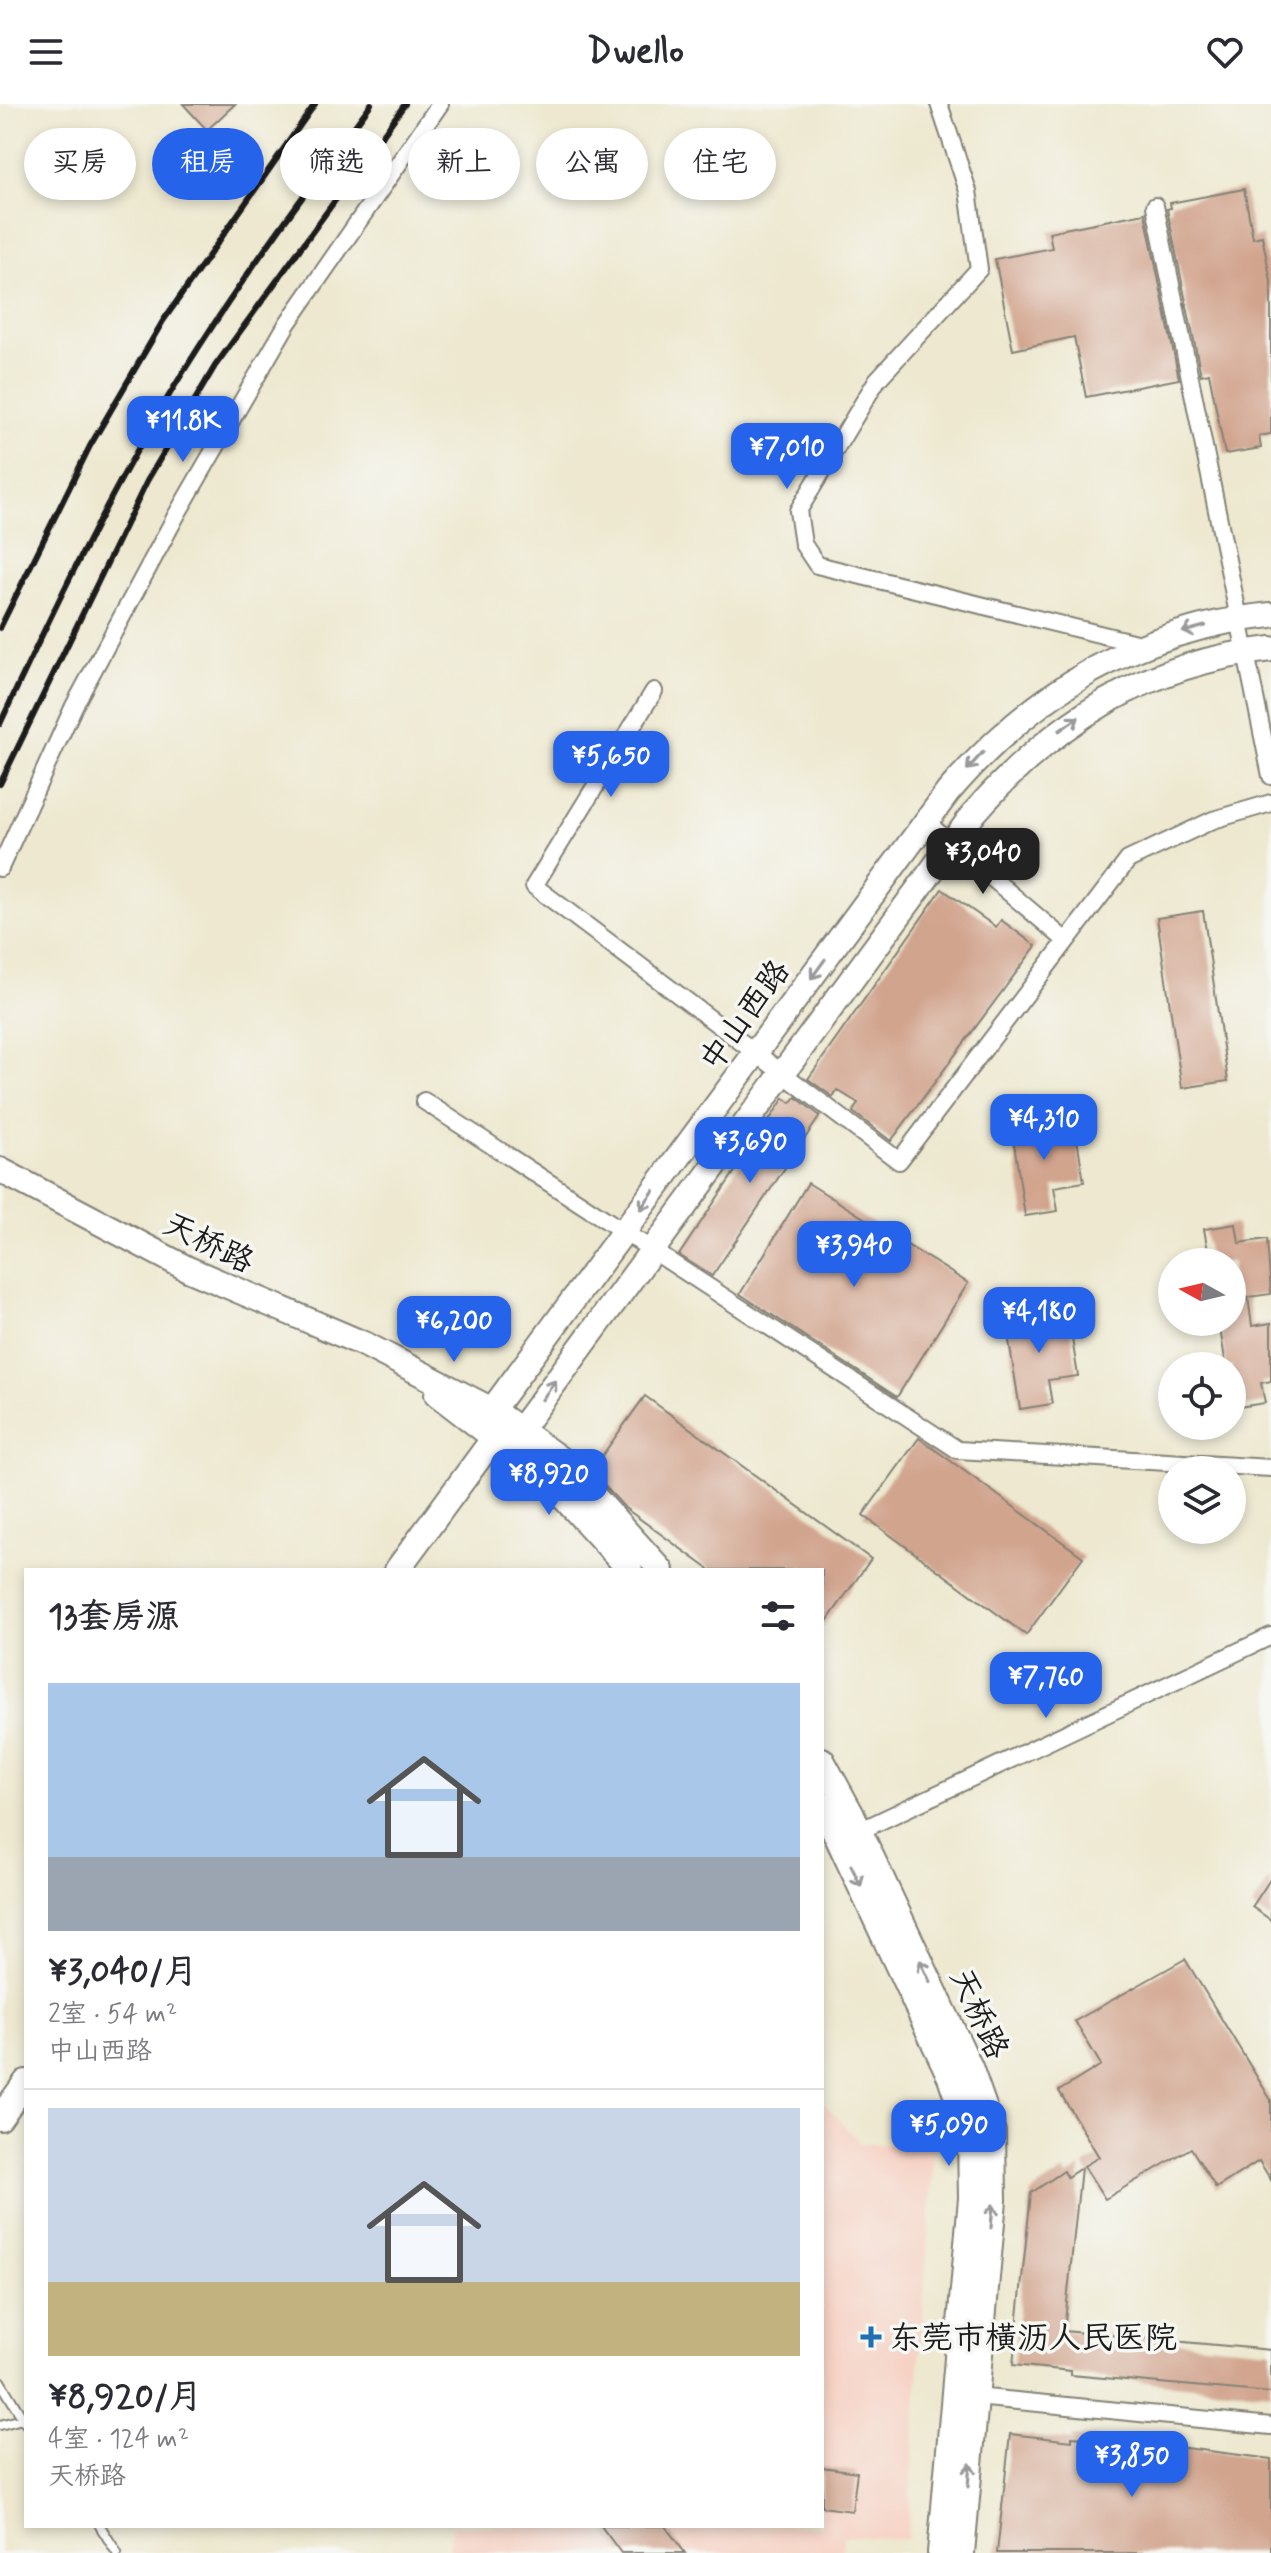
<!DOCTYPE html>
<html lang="zh">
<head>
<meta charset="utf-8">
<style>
	:root { --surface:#fff; --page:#f7f7f7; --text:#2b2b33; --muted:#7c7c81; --line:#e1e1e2; --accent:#2563eb }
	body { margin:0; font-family:Mynerve,"LXGW WenKai TC",sans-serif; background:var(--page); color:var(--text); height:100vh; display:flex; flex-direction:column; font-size:30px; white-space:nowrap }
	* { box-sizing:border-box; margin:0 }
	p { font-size:26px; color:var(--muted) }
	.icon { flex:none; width:44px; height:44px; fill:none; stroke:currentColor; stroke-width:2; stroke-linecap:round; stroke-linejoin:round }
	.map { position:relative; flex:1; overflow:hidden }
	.panel { position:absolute; left:24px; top:1464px; width:800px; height:960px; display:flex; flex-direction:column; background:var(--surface); border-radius:0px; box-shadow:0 4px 12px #0003 }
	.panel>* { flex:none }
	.guide { position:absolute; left:24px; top:24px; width:800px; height:72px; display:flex; gap:16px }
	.needle { width:52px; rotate:278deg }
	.buttons { position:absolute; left:1158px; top:1144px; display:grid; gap:16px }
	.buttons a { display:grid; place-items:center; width:88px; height:88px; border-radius:50%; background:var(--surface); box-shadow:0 4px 12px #0003; font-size:40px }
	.price { position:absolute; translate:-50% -68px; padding:0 18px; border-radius:16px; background:var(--accent); color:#fff; font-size:26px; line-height:52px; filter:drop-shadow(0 2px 4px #0008) }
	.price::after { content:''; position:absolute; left:50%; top:48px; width:24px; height:18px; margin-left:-12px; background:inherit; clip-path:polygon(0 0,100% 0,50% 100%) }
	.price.active { background:#222; color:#fff }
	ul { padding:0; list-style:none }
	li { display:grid; align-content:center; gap:16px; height:424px; padding:0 24px }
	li+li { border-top:2px solid var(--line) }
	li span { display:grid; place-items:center; height:248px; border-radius:0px; color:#555 }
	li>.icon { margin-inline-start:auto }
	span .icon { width:144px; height:144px; fill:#fffc; stroke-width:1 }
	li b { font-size:34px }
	h2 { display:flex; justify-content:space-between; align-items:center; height:96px; padding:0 24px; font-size:34px }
	.pill { padding:0 28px; border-radius:36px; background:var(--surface); box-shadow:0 4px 12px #0003; font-size:28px; line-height:72px }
	.pill.active { background:var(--accent); color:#fff }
	header { display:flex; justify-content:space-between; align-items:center; height:104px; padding:0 24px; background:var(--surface); font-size:36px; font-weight:700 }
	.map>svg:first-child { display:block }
</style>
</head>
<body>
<header><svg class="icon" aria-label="menu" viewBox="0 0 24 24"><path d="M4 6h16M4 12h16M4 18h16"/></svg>Dwello<svg class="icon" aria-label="heart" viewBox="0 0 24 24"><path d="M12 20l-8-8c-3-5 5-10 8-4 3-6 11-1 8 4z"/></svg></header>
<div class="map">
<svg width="1271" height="2449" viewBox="0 0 1271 2449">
	<rect width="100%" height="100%" fill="#f6f6f2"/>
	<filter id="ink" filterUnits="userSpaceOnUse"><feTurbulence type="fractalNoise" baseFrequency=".0125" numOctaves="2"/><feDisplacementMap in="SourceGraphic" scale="16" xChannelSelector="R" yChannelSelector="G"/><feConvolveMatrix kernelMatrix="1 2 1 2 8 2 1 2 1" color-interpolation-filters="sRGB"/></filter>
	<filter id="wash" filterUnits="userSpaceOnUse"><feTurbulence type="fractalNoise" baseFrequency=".006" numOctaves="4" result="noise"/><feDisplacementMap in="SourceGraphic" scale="32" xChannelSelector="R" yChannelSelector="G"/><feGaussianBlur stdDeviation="1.8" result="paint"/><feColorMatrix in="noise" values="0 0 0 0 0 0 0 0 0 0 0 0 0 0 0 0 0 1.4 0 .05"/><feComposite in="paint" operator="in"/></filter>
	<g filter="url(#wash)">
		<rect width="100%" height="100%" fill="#ede8cf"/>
		<polygon fill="#f6d2c4" points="822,1997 860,2039 934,2044 907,2436 843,2432 842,2449 449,2449 452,2422 822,2422"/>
		<g id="blocks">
			<g fill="#d1a48e">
				<polygon points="183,0 235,0 207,26"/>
				<polygon points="1244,85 1253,134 1262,132 1271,177 1271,330 1259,332 1261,344 1225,350 1209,269 1201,271 1167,105 1171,104 1170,99"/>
				<polygon points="1145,109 1179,275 1086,293 1074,233 1013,246 995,155 1052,144 1049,128"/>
				<polygon points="942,785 996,823 1001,816 1036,842 891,1037 853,1008 858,999 837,986 833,993 808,975"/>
				<polygon points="1203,807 1228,977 1182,984 1157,814"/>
				<polygon points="796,993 820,1012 712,1172 679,1151 784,994 791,999"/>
				<polygon points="1042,1008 1045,1027 1075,1022 1084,1078 1054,1083 1058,1107 1025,1112 1010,1013"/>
				<polygon points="808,1079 968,1179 897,1293 740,1190"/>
				<polygon points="1236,1120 1239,1139 1267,1135 1271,1190 1248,1193 1252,1222 1271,1219 1271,1277 1261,1279 1265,1299 1232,1304 1232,1262 1226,1262 1219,1218 1232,1218 1232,1158 1210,1158 1204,1125"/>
				<polygon points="1036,1201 1040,1220 1069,1216 1078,1272 1048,1276 1052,1300 1020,1305 1004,1206"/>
				<polygon points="645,1292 871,1455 822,1524 822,1466 710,1466 625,1404 591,1367"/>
				<polygon points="919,1334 1083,1453 1026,1531 863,1411"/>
				<polygon points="1271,1774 1271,1816 1252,1803"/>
				<polygon points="1185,1855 1271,1996 1271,2076 1259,2057 1216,2084 1191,2044 1105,2095 1084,2062 1099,2053 1059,1987 1101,1961 1075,1917"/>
				<polygon points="1081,2064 1064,2227 1271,2246 1271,2289 1071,2271 1071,2267 1013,2261 1031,2089 1064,2067 1067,2073"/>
				<polygon points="1010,2330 1072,2337 1072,2333 1138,2338 1271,2355 1271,2449 997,2449"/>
				<polygon points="822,2363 857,2368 852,2407 822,2403"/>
				<polygon points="601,2422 665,2422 685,2449 621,2449"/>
			</g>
		</g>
	</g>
	<g filter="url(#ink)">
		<use href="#blocks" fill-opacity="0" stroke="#848276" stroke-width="2"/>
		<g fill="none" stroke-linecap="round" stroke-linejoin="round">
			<defs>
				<g id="lane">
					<polyline points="0,2277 26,2320"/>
					<polyline points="0,2321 22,2315"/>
					<polyline points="100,2422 117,2449"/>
				</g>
				<g id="street">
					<polyline points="939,0 968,87 979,165 877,276 798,407 803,440 817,461 1144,541"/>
					<polyline points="1155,102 1271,672"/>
					<polyline points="654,587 534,782 899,1057 1128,756 1213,716 1271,699"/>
					<polyline points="926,718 1065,836"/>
					<polyline points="0,764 74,602 177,410 287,220 440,0"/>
					<polyline points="424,997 958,1346 1271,1364"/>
					<polyline points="853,1730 1271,1532"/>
					<polyline points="976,2293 1271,2322"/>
				</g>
				<g id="secondary">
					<polyline points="0,1066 188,1165 366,1241 492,1306 560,1355 661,1466"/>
					<polyline points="437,1290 545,1373 630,1466"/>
					<path d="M493 1335 492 1306 948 688C1035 587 1136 525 1271 511"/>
					<path d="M493 1335 520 1326 975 708C1056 616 1147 559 1271 545"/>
					<polyline points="397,1466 493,1335"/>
					<polyline points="822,1656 852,1711 970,1963 993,2028 994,2096 962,2449"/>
					<polyline points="822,1701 950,1973 970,2032 971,2094 940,2449"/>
					<polyline points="0,2014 26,1978"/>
				</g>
			</defs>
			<use href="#lane" stroke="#848276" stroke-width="12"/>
			<use href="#street" stroke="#848276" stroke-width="20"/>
			<use href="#secondary" stroke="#848276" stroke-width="28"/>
			<use href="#lane" stroke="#fff" stroke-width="8"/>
			<use href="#street" stroke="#fff" stroke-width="16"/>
			<use href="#secondary" stroke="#fff" stroke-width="24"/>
			<g stroke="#1c1c1c" stroke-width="6">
				<polyline points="0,524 90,342 163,217 315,0"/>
				<path d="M0 620C60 491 122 363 199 243 252 160 312 80 371 0"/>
				<polyline points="0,680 147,377 215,262 405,0"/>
			</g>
		</g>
		<defs><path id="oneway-shaft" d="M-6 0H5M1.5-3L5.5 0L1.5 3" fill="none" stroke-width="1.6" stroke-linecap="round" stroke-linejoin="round" transform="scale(2)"/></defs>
		<g stroke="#999">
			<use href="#oneway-shaft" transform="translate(1194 525) rotate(165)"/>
			<use href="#oneway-shaft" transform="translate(1069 620) rotate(-35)"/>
			<use href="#oneway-shaft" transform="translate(975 657) rotate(132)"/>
			<use href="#oneway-shaft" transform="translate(818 865) rotate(126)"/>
			<use href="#oneway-shaft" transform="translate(647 1096) rotate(126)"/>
			<use href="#oneway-shaft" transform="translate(549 1286) rotate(-54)"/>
			<use href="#oneway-shaft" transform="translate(856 1772) rotate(65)"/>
			<use href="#oneway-shaft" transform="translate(925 1867) rotate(-115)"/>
			<use href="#oneway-shaft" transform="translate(992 2112) rotate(-85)"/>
			<use href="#oneway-shaft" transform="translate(969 2371) rotate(-85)"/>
		</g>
	</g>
	<path fill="#1f6fb2" stroke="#f6f6f2" stroke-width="3" d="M867 2221h8v8h8v8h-8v8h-8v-8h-8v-8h8z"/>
	<g text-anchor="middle" stroke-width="7" stroke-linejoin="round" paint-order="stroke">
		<g font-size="32" fill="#1c1c1c" stroke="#f6f6f2">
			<text transform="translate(744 911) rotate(-54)" y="11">中山西路</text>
			<text transform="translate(209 1138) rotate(26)" y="11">天桥路</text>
			<text transform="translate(980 1909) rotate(65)" y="11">天桥路</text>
		</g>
		<g font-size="32" fill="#1c1c1c" stroke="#f6f6f2" text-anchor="start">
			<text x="889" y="2244">东莞市横沥人民医院</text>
		</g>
	</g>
</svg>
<div class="buttons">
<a><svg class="needle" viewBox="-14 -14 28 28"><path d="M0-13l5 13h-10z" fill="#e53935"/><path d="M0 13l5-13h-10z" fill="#7c7c81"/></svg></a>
<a><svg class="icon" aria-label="locate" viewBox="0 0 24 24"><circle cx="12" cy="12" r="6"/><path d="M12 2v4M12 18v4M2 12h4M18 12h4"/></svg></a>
<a><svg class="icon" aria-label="layers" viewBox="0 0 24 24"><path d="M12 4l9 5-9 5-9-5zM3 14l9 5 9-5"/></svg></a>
</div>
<b class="price" style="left:183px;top:360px">¥11.8K</b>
<b class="price" style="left:787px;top:387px">¥7,010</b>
<b class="price" style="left:611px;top:695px">¥5,650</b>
<b class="price active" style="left:983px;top:792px">¥3,040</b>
<b class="price" style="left:1044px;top:1058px">¥4,310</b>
<b class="price" style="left:750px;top:1081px">¥3,690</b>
<b class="price" style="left:854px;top:1185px">¥3,940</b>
<b class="price" style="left:1039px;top:1251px">¥4,180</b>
<b class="price" style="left:454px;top:1260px">¥6,200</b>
<b class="price" style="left:549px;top:1413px">¥8,920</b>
<b class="price" style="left:1046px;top:1616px">¥7,760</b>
<b class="price" style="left:949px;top:2064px">¥5,090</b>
<b class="price" style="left:1132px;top:2395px">¥3,850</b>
<div class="guide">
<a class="pill">买房</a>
<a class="pill active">租房</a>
<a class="pill">筛选</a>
<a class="pill">新上</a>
<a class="pill">公寓</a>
<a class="pill">住宅</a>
</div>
<section class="panel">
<h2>13套房源<svg class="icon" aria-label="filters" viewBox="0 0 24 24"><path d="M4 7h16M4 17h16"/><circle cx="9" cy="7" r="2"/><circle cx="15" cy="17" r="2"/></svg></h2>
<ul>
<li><span style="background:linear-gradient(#a9c7e8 70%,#9aa5b1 0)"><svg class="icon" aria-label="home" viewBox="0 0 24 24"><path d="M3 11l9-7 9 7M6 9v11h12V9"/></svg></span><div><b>¥3,040/月</b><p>2室 · 54 m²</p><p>中山西路</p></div></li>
<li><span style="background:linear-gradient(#c9d6e8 70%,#c2b280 0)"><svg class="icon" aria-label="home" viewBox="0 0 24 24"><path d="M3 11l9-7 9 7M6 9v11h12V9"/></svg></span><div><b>¥8,920/月</b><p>4室 · 124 m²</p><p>天桥路</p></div></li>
</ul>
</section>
</div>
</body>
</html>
